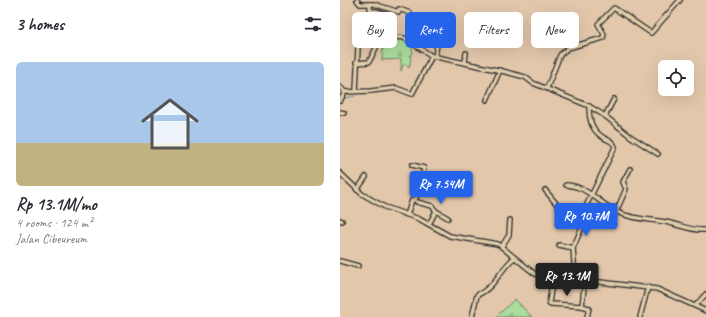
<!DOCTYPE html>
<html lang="en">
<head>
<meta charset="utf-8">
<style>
	:root { --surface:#fff; --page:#f2f2f3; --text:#2b2b33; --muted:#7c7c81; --line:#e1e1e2; --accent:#2563eb }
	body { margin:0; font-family:Caveat,sans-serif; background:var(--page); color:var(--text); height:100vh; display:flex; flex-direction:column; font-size:15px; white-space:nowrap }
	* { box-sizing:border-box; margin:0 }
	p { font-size:13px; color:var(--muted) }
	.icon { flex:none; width:22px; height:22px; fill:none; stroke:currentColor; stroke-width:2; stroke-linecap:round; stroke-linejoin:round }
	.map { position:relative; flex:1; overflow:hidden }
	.side { display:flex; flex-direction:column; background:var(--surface); width:340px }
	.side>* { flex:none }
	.top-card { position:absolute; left:12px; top:12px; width:294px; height:36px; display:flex; gap:8px }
	.fabs { position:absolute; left:318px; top:60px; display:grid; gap:8px }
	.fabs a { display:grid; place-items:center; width:36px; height:36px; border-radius:6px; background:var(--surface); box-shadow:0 4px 16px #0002; font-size:20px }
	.price { position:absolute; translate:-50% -34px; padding:0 9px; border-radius:4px; background:var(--accent); color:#fff; font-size:13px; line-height:26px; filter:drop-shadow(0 1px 2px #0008) }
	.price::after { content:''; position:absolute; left:50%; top:24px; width:12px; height:9px; margin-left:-6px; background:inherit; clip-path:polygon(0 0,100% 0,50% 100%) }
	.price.active { background:#222; color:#fff }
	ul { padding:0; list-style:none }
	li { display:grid; align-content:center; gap:8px; height:212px; padding:0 16px }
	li+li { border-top:1px solid var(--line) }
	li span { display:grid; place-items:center; height:124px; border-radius:6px; color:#555 }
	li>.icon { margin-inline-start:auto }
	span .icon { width:72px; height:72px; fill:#fffc; stroke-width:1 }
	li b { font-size:17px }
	h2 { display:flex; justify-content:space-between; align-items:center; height:48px; padding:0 16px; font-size:17px }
	.pill { padding:0 14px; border-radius:6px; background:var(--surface); box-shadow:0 4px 16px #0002; font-size:14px; line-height:36px }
	.pill.active { background:var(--accent); color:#fff }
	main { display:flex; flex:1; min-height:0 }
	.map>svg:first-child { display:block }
</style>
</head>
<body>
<main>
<section class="side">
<h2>3 homes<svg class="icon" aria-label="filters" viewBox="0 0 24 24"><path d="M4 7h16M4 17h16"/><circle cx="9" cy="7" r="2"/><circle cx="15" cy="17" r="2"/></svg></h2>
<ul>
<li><span style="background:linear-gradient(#a9c7e8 65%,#c2b280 0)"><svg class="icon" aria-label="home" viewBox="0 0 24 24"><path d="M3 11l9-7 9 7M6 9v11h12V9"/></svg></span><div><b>Rp 13.1M/mo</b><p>4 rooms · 124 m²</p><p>Jalan Cibeureum</p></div></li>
</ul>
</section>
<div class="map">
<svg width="366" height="317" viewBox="0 0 366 317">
	<defs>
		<pattern id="forest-firs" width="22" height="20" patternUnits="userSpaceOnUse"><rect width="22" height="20" fill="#aadc9d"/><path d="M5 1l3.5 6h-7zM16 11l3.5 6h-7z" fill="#92bd87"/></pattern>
	</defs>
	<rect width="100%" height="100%" fill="#e2c7ab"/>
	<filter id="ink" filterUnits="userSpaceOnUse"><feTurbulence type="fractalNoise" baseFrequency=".025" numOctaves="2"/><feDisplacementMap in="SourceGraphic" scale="8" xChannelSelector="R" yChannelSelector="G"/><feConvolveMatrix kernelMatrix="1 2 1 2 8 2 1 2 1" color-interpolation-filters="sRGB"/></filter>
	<g filter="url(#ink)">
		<g fill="url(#forest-firs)" stroke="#6a8464">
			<polygon points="56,38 70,41 70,46 72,47 73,53 70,56 71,59 69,68 65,64 63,65 61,71 61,59 42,60 43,47 46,41"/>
			<polygon points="175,299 192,317 156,317"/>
		</g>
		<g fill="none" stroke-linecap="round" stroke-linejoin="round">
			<g stroke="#6895a2" stroke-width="1">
				<polyline points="0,95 1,95"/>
				<polyline points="4,96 6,98 15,96"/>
			</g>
			<defs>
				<g id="street">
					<polyline points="17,0 20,4 34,4 59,12 59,9 70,13 70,17 76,18 75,44"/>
					<polyline points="30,28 46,30 46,22 51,21 53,17 36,11 30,11"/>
					<polyline points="46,30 49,36 64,38 92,56"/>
					<polyline points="95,57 99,32 104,25"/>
					<polyline points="125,62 126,53"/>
					<polyline points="16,63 29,62 36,48 37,38"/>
					<path d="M0 87 5 92 31 91 56 88 72 94 92 56 162 71 185 77 193 83 249 106C249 121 252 132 266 139 270 141 274 142 275 147L247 204 243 225 233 248 235 277"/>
					<polyline points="207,88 220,55 228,48 263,38 264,34 258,24 274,8 311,33 340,0"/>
					<polyline points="16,91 18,47 23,31 30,28 31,26 30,4"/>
					<polyline points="147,100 160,70"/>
					<polyline points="0,101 5,92"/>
					<polyline points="249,106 265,116 274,99"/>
					<polyline points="0,112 4,113"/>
					<polyline points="265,116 290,136 318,154"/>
					<polyline points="0,173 22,194 45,207 79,219 110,236 158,244 195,274 317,289 366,311"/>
					<path d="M226 185C247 186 259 203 277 212 293 220 313 219 330 223 343 226 352 231 366 230"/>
					<polyline points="17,190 26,177"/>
					<polyline points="205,190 224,213 228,212"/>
					<polyline points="77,202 92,206 96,211 89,224"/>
					<polyline points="225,207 231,215 244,223"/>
					<polyline points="96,211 108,218"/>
					<polyline points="276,212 286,189 283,182 290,169"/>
					<polyline points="67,215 72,200 75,200 80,187 84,168 72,165"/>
					<polyline points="0,220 2,221"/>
					<polyline points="219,245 233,248"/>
					<polyline points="162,246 169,235 170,220"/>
					<polyline points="0,261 18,266"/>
					<polyline points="213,277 209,303 211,304 242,306 245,279"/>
					<polyline points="356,305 366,294"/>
					<polyline points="242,306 249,308 247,317"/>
					<path d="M132 317 137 295C155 288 160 269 174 258"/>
					<polyline points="300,317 308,287"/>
				</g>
			</defs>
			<use href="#street" stroke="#2b2b2b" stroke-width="6"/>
			<use href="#street" stroke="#e0cdab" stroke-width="3.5"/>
		</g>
	</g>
</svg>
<div class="fabs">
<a><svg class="icon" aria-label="locate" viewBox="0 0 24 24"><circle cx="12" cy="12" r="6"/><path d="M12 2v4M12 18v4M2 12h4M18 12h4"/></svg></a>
</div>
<b class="price" style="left:101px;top:205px">Rp 7.54M</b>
<b class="price" style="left:246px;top:237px">Rp 10.7M</b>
<b class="price active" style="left:227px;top:297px">Rp 13.1M</b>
<div class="top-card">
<a class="pill">Buy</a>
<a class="pill active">Rent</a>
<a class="pill">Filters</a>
<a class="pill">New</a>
</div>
</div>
</main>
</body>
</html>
